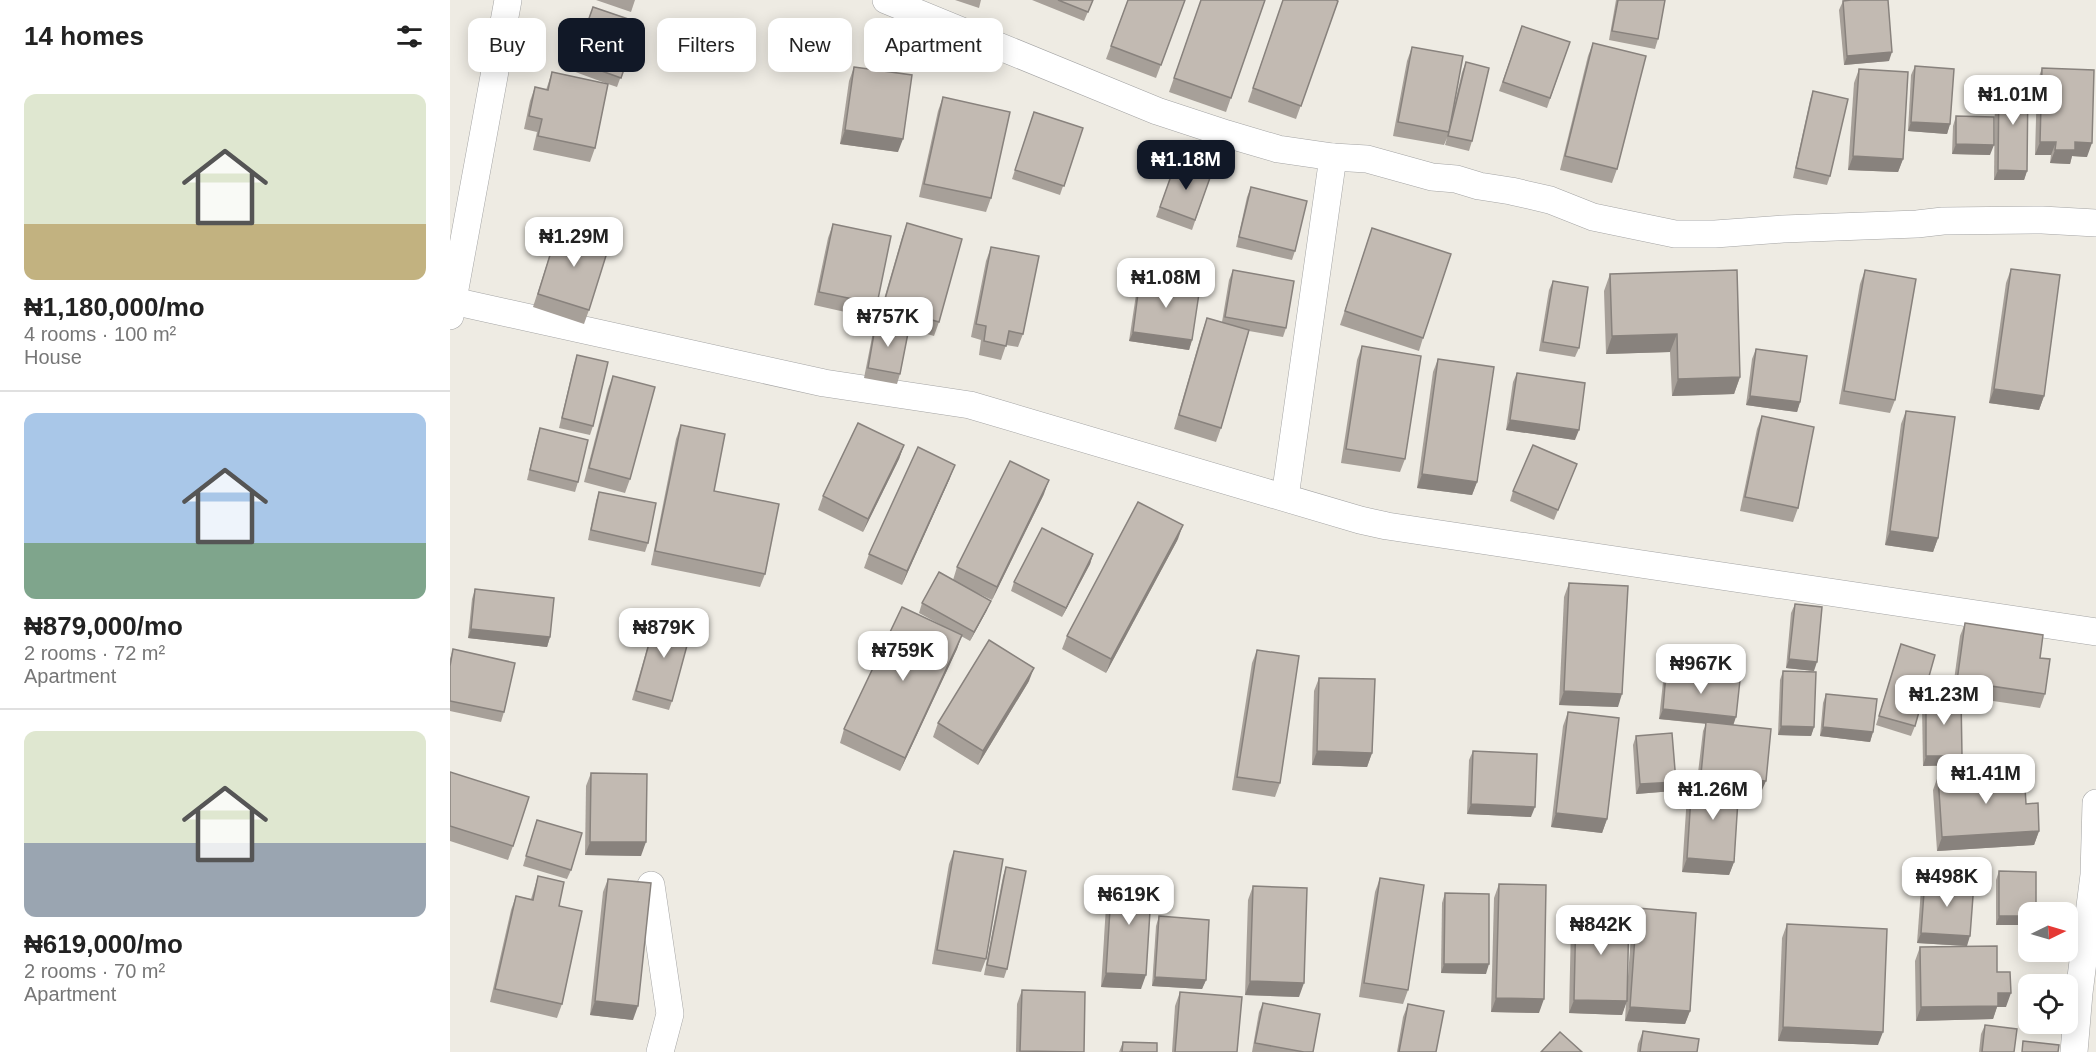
<!DOCTYPE html>
<html lang="en">
<head>
<meta charset="utf-8">
<style>
	:root { --surface:#fff; --page:#f6f6f6; --text:#222; --muted:#767676; --line:#e0e0e0; --accent:#111827 }
	body { margin:0; font-family:Helvetica,sans-serif; background:var(--page); color:var(--text); height:100vh; display:flex; flex-direction:column; font-size:22px; white-space:nowrap }
	* { box-sizing:border-box; margin:0 }
	p { font-size:20px; color:var(--muted) }
	.icon { flex:none; width:33px; height:33px; fill:none; stroke:currentColor; stroke-width:2; stroke-linecap:round; stroke-linejoin:round }
	.map { position:relative; flex:1; overflow:hidden }
	.panel { display:flex; flex-direction:column; background:var(--surface); width:450px }
	.panel>* { flex:none }
	.guide { position:absolute; left:18px; top:18px; width:570px; height:54px; display:flex; gap:12px }
	.needle { width:39px; rotate:85deg }
	.controls { position:absolute; left:1568px; top:902px; display:grid; gap:12px }
	.controls a { display:grid; place-items:center; width:60px; height:60px; border-radius:12px; background:var(--surface); box-shadow:0 3px 15px #0003; font-size:30px }
	.price { position:absolute; translate:-50% -51px; padding:0 14px; border-radius:12px; background:#fff; color:#222; font-size:20px; line-height:39px; filter:drop-shadow(0 2px 3px #0008) }
	.price::after { content:''; position:absolute; left:50%; top:36px; width:18px; height:14px; margin-left:-9px; background:inherit; clip-path:polygon(0 0,100% 0,50% 100%) }
	.price.current { background:var(--accent); color:#fff }
	ul { padding:0; list-style:none }
	li { display:grid; align-content:center; gap:12px; height:318px; padding:0 24px }
	li+li { border-top:2px solid var(--line) }
	li span { display:grid; place-items:center; height:186px; border-radius:12px; color:#555 }
	li>.icon { margin-inline-start:auto }
	span .icon { width:108px; height:108px; fill:#fffc; stroke-width:1 }
	li b { font-size:26px }
	h2 { display:flex; justify-content:space-between; align-items:center; height:72px; padding:0 24px; font-size:26px }
	.tag { padding:0 21px; border-radius:12px; background:var(--surface); box-shadow:0 3px 15px #0003; font-size:21px; line-height:54px }
	.tag.current { background:var(--accent); color:#fff }
	main { display:flex; flex:1; min-height:0 }
	.map>svg:first-child { display:block }
</style>
</head>
<body>
<main>
<section class="panel">
<h2>14 homes<svg class="icon" aria-label="filters" viewBox="0 0 24 24"><path d="M4 7h16M4 17h16"/><circle cx="9" cy="7" r="2"/><circle cx="15" cy="17" r="2"/></svg></h2>
<ul>
<li><span style="background:linear-gradient(#dfe7d0 70%,#c2b280 0)"><svg class="icon" aria-label="home" viewBox="0 0 24 24"><path d="M3 11l9-7 9 7M6 9v11h12V9"/></svg></span><div><b>₦1,180,000/mo</b><p>4 rooms · 100 m²</p><p>House</p></div></li>
<li><span style="background:linear-gradient(#a9c7e8 70%,#7fa58c 0)"><svg class="icon" aria-label="home" viewBox="0 0 24 24"><path d="M3 11l9-7 9 7M6 9v11h12V9"/></svg></span><div><b>₦879,000/mo</b><p>2 rooms · 72 m²</p><p>Apartment</p></div></li>
<li><span style="background:linear-gradient(#dfe7d0 60%,#9aa5b1 0)"><svg class="icon" aria-label="home" viewBox="0 0 24 24"><path d="M3 11l9-7 9 7M6 9v11h12V9"/></svg></span><div><b>₦619,000/mo</b><p>2 rooms · 70 m²</p><p>Apartment</p></div></li>
</ul>
</section>
<div class="map">
<svg width="1646" height="1052" viewBox="0 0 1646 1052">
	<rect width="100%" height="100%" fill="#eeebe3"/>
	<g fill="none" stroke-linecap="round" stroke-linejoin="round">
		<defs>
			<g id="street">
				<polyline points="436,0 707,111 777,134 828,149 883,157 917,159 982,177 1006,179 1029,186 1061,191 1100,200 1143,217 1225,234 1265,234 1333,229 1467,224 1493,221 1592,220 1646,223"/>
				<polyline points="3,301 374,383 520,405 910,520 937,526 1646,632"/>
				<polyline points="0,316 58,0"/>
				<polyline points="835,497 883,157"/>
				<polyline points="201,885 220,1014 210,1052"/>
				<polyline points="1624,1052 1629,993 1644,875 1646,803"/>
			</g>
		</defs>
		<use href="#street" stroke="#a4a4a4" stroke-width="28"/>
		<use href="#street" stroke="#fff" stroke-width="27"/>
	</g>
	<g fill="#a7a099">
		<polygon points="146,0 185,0 181,12"/>
		<polygon points="505,0 531,0 529,8"/>
		<polygon points="582,0 643,0 634,21"/>
		<polygon points="678,0 735,0 706,78 656,59"/>
		<polygon points="751,0 815,0 776,112 719,92"/>
		<polygon points="833,0 888,1 846,119 798,102"/>
		<polygon points="1166,0 1215,0 1208,39 1205,49 1159,40"/>
		<polygon points="1393,1 1439,61 1394,65 1389,10"/>
		<polygon points="143,7 190,23 167,87 158,84 145,148 140,162 83,150 87,132 74,129 80,101 85,87 96,90 102,72 158,84 120,70"/>
		<polygon points="1072,26 1120,42 1097,108 1049,91"/>
		<polygon points="1143,43 1167,169 1162,183 1110,170 1138,56"/>
		<polygon points="962,47 1002,115 1012,72 1016,62 1022,141 1019,151 995,145 997,138 994,145 943,136 957,61"/>
		<polygon points="1465,66 1500,124 1497,134 1458,131 1461,75"/>
		<polygon points="404,67 448,152 390,144 399,81"/>
		<polygon points="1592,68 1637,157 1622,156 1620,164 1600,163 1601,155 1585,155 1587,82"/>
		<polygon points="1409,69 1453,159 1448,172 1398,170 1404,83"/>
		<polygon points="1549,81 1577,171 1574,180 1544,180 1545,90"/>
		<polygon points="1363,91 1380,176 1377,185 1343,178 1360,100"/>
		<polygon points="493,97 541,198 536,212 469,197 488,111"/>
		<polygon points="584,112 633,128 610,195 562,179"/>
		<polygon points="1506,116 1540,155 1502,154 1503,126"/>
		<polygon points="726,162 761,175 742,230 706,217"/>
		<polygon points="801,187 845,251 842,260 786,247 797,197"/>
		<polygon points="457,223 489,322 484,336 459,329 450,374 447,384 414,378 423,332 426,322 455,327 428,320 452,237"/>
		<polygon points="383,224 427,304 422,318 364,305 378,238"/>
		<polygon points="109,226 139,310 134,324 83,307"/>
		<polygon points="922,228 973,338 969,351 890,325"/>
		<polygon points="541,247 573,334 568,347 556,345 551,360 529,355 531,340 521,337 536,261"/>
		<polygon points="1561,269 1594,396 1589,410 1539,403 1556,283"/>
		<polygon points="783,270 836,328 833,337 799,331 771,428 766,442 724,429 752,332 757,318 772,322 779,280"/>
		<polygon points="1415,270 1445,400 1440,413 1389,404 1410,284"/>
		<polygon points="1160,274 1290,377 1284,394 1222,396 1220,352 1156,354 1154,291"/>
		<polygon points="690,278 742,340 739,350 679,341 687,288"/>
		<polygon points="1103,281 1129,348 1125,357 1089,351 1099,290"/>
		<polygon points="912,346 955,459 950,472 891,463 907,360"/>
		<polygon points="1306,349 1350,402 1347,412 1296,405 1302,359"/>
		<polygon points="127,355 143,426 140,435 109,428 124,364"/>
		<polygon points="988,359 1027,482 1022,495 967,488 983,372"/>
		<polygon points="1067,373 1125,440 1056,430 1063,382"/>
		<polygon points="163,376 180,479 175,493 134,482 158,389"/>
		<polygon points="1456,411 1488,538 1483,552 1435,545 1451,424"/>
		<polygon points="1312,416 1348,508 1343,522 1290,511 1307,429"/>
		<polygon points="231,425 264,491 315,574 310,587 201,565 226,439"/>
		<polygon points="90,428 128,482 125,492 77,480 87,438"/>
		<polygon points="454,445 449,459 413,532 368,510 373,496"/>
		<polygon points="1127,464 1104,520 1060,501 1063,491"/>
		<polygon points="500,478 452,585 414,568 419,554"/>
		<polygon points="149,492 198,543 195,552 138,540 146,501"/>
		<polygon points="594,494 542,600 519,589 537,610 520,641 511,636 507,649 450,771 390,743 394,729 491,625 469,613 472,603 503,580 507,567"/>
		<polygon points="728,539 656,673 612,649 617,636"/>
		<polygon points="643,554 640,564 612,617 561,591 564,582"/>
		<polygon points="1119,583 1168,707 1109,705 1114,597"/>
		<polygon points="25,589 100,637 97,647 18,638 22,599"/>
		<polygon points="1345,604 1364,671 1336,668 1341,613"/>
		<polygon points="206,618 222,701 219,710 182,700"/>
		<polygon points="1515,623 1590,658 1595,694 1590,708 1502,695 1510,636"/>
		<polygon points="1451,644 1465,726 1461,736 1426,725"/>
		<polygon points="3,649 54,712 51,722 0,711 0,659"/>
		<polygon points="807,650 830,783 825,797 782,790 802,663"/>
		<polygon points="1333,671 1364,727 1361,736 1328,735 1330,680"/>
		<polygon points="1216,673 1283,725 1312,790 1289,788 1284,862 1279,875 1232,872 1237,795 1242,781 1247,781 1253,731 1256,724 1209,719 1213,682"/>
		<polygon points="869,678 922,753 917,767 862,765 864,691"/>
		<polygon points="579,681 528,765 483,737 488,723"/>
		<polygon points="1376,694 1423,732 1420,742 1370,736 1373,703"/>
		<polygon points="1476,697 1508,765 1473,766 1472,706"/>
		<polygon points="1118,712 1157,819 1152,833 1101,827 1113,726"/>
		<polygon points="1186,736 1226,782 1223,791 1186,794 1183,745"/>
		<polygon points="1023,751 1081,817 1017,814 1019,760"/>
		<polygon points="0,772 63,846 58,860 0,841"/>
		<polygon points="141,773 191,856 135,855 136,786"/>
		<polygon points="1488,776 1576,804 1589,831 1584,845 1487,851 1483,790"/>
		<polygon points="87,820 121,870 117,879 73,866"/>
		<polygon points="504,851 536,959 531,972 482,964 499,864"/>
		<polygon points="556,867 557,969 554,978 534,975 553,876"/>
		<polygon points="1549,871 1578,912 1578,925 1546,925 1546,880"/>
		<polygon points="88,876 112,1004 107,1018 40,1002 61,910 66,896 81,899"/>
		<polygon points="662,877 691,989 651,987 657,890"/>
		<polygon points="930,878 958,990 953,1004 909,997 925,892"/>
		<polygon points="158,879 183,1020 140,1015 153,892"/>
		<polygon points="1475,879 1517,946 1467,943 1471,889"/>
		<polygon points="1049,884 1089,1013 1041,1012 1044,898"/>
		<polygon points="803,886 849,997 795,995 798,900"/>
		<polygon points="995,893 1036,974 991,973 992,903"/>
		<polygon points="1187,908 1240,1011 1235,1024 1175,1021 1176,1002 1172,1015 1119,1013 1121,925 1126,911 1177,990 1182,922"/>
		<polygon points="709,916 756,980 752,989 702,986 706,926"/>
		<polygon points="1337,924 1428,1045 1328,1041 1332,938"/>
		<polygon points="1470,947 1547,972 1556,1007 1547,1007 1543,1019 1466,1021 1465,961"/>
		<polygon points="572,990 634,1052 566,1052 567,1004"/>
		<polygon points="730,992 787,1052 722,1052 725,1006"/>
		<polygon points="813,1003 863,1052 802,1052 809,1012"/>
		<polygon points="958,1004 986,1052 947,1052 953,1017"/>
		<polygon points="1535,1025 1564,1052 1529,1052 1531,1034"/>
		<polygon points="1193,1031 1247,1052 1187,1052 1188,1044"/>
		<polygon points="673,1042 707,1052 669,1052"/>
	</g>
	<g fill="#88827d">
		<polygon points="1442,52 1439,61 1394,65 1397,56"/>
		<polygon points="1461,122 1500,124 1497,134 1458,131"/>
		<polygon points="395,130 453,139 448,152 390,144"/>
		<polygon points="1590,142 1606,142 1601,155 1585,155"/>
		<polygon points="1625,142 1642,143 1637,157 1622,156 1620,164 1600,163 1605,150"/>
		<polygon points="1506,144 1544,145 1540,155 1502,154"/>
		<polygon points="1403,156 1453,159 1448,172 1398,170"/>
		<polygon points="1548,170 1577,171 1574,180 1544,180"/>
		<polygon points="683,332 742,340 739,350 679,341"/>
		<polygon points="1227,334 1220,352 1156,354 1162,336"/>
		<polygon points="1290,377 1284,394 1222,396 1228,379"/>
		<polygon points="1544,389 1594,396 1589,410 1539,403"/>
		<polygon points="1300,396 1350,402 1347,412 1296,405"/>
		<polygon points="1060,420 1129,430 1125,440 1056,430"/>
		<polygon points="454,445 449,459 413,532 418,519"/>
		<polygon points="505,465 500,478 452,585 457,571"/>
		<polygon points="972,474 1027,482 1022,495 967,488"/>
		<polygon points="599,480 594,494 542,600 547,587"/>
		<polygon points="733,525 728,539 656,673 661,659"/>
		<polygon points="1440,531 1488,538 1483,552 1435,545"/>
		<polygon points="643,554 640,564 612,617 616,608"/>
		<polygon points="541,601 537,610 520,641 524,632"/>
		<polygon points="21,629 100,637 97,647 18,638"/>
		<polygon points="512,635 507,649 450,771 455,758"/>
		<polygon points="1339,659 1367,662 1364,671 1336,668"/>
		<polygon points="584,668 579,681 528,765 533,751"/>
		<polygon points="1114,691 1172,694 1168,707 1109,705"/>
		<polygon points="1213,709 1286,717 1283,726 1209,719"/>
		<polygon points="1331,726 1364,727 1361,736 1328,735"/>
		<polygon points="1373,727 1423,732 1420,742 1370,736"/>
		<polygon points="867,751 922,753 917,767 862,765"/>
		<polygon points="1476,756 1512,756 1508,765 1473,766"/>
		<polygon points="1251,774 1316,781 1312,790 1247,783"/>
		<polygon points="1226,782 1223,791 1186,794 1190,784"/>
		<polygon points="1021,804 1085,807 1081,817 1017,814"/>
		<polygon points="1106,813 1157,819 1152,833 1101,827"/>
		<polygon points="1589,831 1584,845 1487,851 1492,837"/>
		<polygon points="140,842 196,842 191,856 135,855"/>
		<polygon points="1237,858 1284,862 1279,875 1232,872"/>
		<polygon points="1549,916 1578,916 1578,925 1546,925"/>
		<polygon points="1471,933 1520,936 1517,946 1467,943"/>
		<polygon points="994,964 1039,964 1036,974 991,973"/>
		<polygon points="656,973 696,975 691,989 651,987"/>
		<polygon points="705,977 756,980 752,989 702,986"/>
		<polygon points="800,981 854,983 849,997 795,995"/>
		<polygon points="1548,993 1561,993 1556,1007 1547,1007 1543,1019 1466,1021 1471,1007"/>
		<polygon points="1046,998 1094,999 1089,1013 1041,1012"/>
		<polygon points="1124,1000 1177,1001 1172,1015 1119,1013"/>
		<polygon points="145,1001 188,1006 183,1020 140,1015"/>
		<polygon points="1180,1007 1240,1011 1235,1024 1175,1021"/>
		<polygon points="1333,1027 1433,1032 1428,1045 1328,1041"/>
	</g>
	<g fill="#c2bab2" stroke="#88827d" stroke-width="1.5">
		<polygon points="608,0 643,0 638,12"/>
		<polygon points="678,0 735,0 711,65 661,46"/>
		<polygon points="751,0 815,0 781,98 724,78"/>
		<polygon points="833,0 886,0 888,1 851,106 803,88"/>
		<polygon points="1168,0 1215,0 1208,39 1162,31"/>
		<polygon points="1401,0 1438,0 1442,52 1397,56 1393,1"/>
		<polygon points="143,7 190,23 171,78 124,61"/>
		<polygon points="1072,26 1120,42 1100,98 1053,82"/>
		<polygon points="1143,43 1196,56 1167,169 1115,156"/>
		<polygon points="962,47 1013,56 999,132 948,122"/>
		<polygon points="1016,62 1039,68 1022,141 998,136"/>
		<polygon points="1465,66 1504,69 1500,124 1461,122"/>
		<polygon points="404,67 462,75 453,139 395,130"/>
		<polygon points="1592,68 1644,70 1642,143 1625,142 1625,150 1605,150 1606,142 1590,142"/>
		<polygon points="1409,69 1458,72 1453,159 1403,156"/>
		<polygon points="102,72 158,84 145,148 88,136 92,119 79,116 85,87 98,90"/>
		<polygon points="1549,81 1578,81 1577,171 1548,170"/>
		<polygon points="1363,91 1398,99 1380,176 1346,168"/>
		<polygon points="493,97 560,112 541,198 474,184"/>
		<polygon points="584,112 633,128 614,186 565,170"/>
		<polygon points="1506,116 1544,117 1544,145 1506,144"/>
		<polygon points="726,162 761,175 745,220 710,207"/>
		<polygon points="801,187 857,201 845,251 789,237"/>
		<polygon points="457,223 512,239 489,322 433,306"/>
		<polygon points="383,224 441,236 427,304 369,292"/>
		<polygon points="109,226 160,243 139,310 88,294"/>
		<polygon points="922,228 1001,254 973,338 895,311"/>
		<polygon points="541,247 589,256 573,334 559,331 556,346 534,341 536,326 526,324"/>
		<polygon points="1561,269 1610,275 1594,396 1544,389"/>
		<polygon points="783,270 844,281 836,328 775,317"/>
		<polygon points="1287,270 1290,377 1228,379 1227,334 1162,336 1160,274"/>
		<polygon points="1415,270 1466,279 1445,400 1394,391"/>
		<polygon points="690,278 750,287 742,340 683,332"/>
		<polygon points="1103,281 1138,287 1129,348 1093,342"/>
		<polygon points="757,318 799,330 771,428 729,415"/>
		<polygon points="426,322 459,328 450,374 418,368"/>
		<polygon points="912,346 971,356 955,459 896,449"/>
		<polygon points="1306,349 1357,356 1350,402 1300,396"/>
		<polygon points="127,355 158,362 143,426 112,418"/>
		<polygon points="988,359 1044,367 1027,482 972,474"/>
		<polygon points="1067,373 1135,383 1129,430 1060,420"/>
		<polygon points="163,376 205,387 180,479 139,468"/>
		<polygon points="1456,411 1505,417 1488,538 1440,531"/>
		<polygon points="1312,416 1364,427 1348,508 1295,497"/>
		<polygon points="408,423 454,445 418,519 373,496"/>
		<polygon points="231,425 275,434 264,491 329,504 315,574 205,551"/>
		<polygon points="90,428 138,440 128,482 80,470"/>
		<polygon points="1083,445 1127,464 1108,510 1063,491"/>
		<polygon points="468,447 505,465 457,571 419,554"/>
		<polygon points="560,461 599,480 547,587 507,567"/>
		<polygon points="149,492 206,503 198,543 141,530"/>
		<polygon points="688,502 733,525 661,659 617,636"/>
		<polygon points="592,528 643,554 616,608 564,582"/>
		<polygon points="489,572 541,601 524,632 472,603"/>
		<polygon points="1119,583 1178,586 1172,694 1114,691"/>
		<polygon points="25,589 104,598 100,637 21,629"/>
		<polygon points="1345,604 1372,607 1367,662 1339,659"/>
		<polygon points="452,607 512,635 455,758 394,729"/>
		<polygon points="206,618 242,627 222,701 186,691"/>
		<polygon points="1515,623 1593,635 1590,658 1600,659 1595,694 1507,681"/>
		<polygon points="539,640 584,668 533,751 488,723"/>
		<polygon points="1451,644 1485,655 1465,726 1429,716"/>
		<polygon points="3,649 65,663 54,712 0,701 0,666"/>
		<polygon points="807,650 849,656 830,783 787,777"/>
		<polygon points="1333,671 1366,672 1364,727 1331,726"/>
		<polygon points="1216,673 1290,680 1286,717 1213,709"/>
		<polygon points="869,678 925,679 922,753 867,751"/>
		<polygon points="1376,694 1427,699 1423,732 1373,727"/>
		<polygon points="1511,696 1512,756 1476,756 1476,697"/>
		<polygon points="1118,712 1169,718 1157,819 1106,813"/>
		<polygon points="1256,722 1321,729 1316,781 1251,774"/>
		<polygon points="1222,733 1226,782 1190,784 1186,736"/>
		<polygon points="1023,751 1087,754 1085,807 1021,804"/>
		<polygon points="1574,771 1576,804 1588,803 1589,831 1492,837 1488,776"/>
		<polygon points="0,772 79,797 63,846 0,826"/>
		<polygon points="141,773 197,774 196,842 140,842"/>
		<polygon points="1242,781 1289,784 1284,862 1237,858"/>
		<polygon points="87,820 132,833 121,870 76,856"/>
		<polygon points="504,851 553,859 536,959 487,950"/>
		<polygon points="556,867 576,871 557,969 537,965"/>
		<polygon points="1549,871 1586,872 1586,912 1578,912 1578,916 1549,916"/>
		<polygon points="88,876 114,882 109,906 132,911 112,1004 45,989 66,896 83,900"/>
		<polygon points="662,877 702,879 696,975 656,973"/>
		<polygon points="930,878 974,885 958,990 914,983"/>
		<polygon points="158,879 201,883 188,1006 145,1001"/>
		<polygon points="1475,879 1524,883 1520,936 1471,933"/>
		<polygon points="1049,884 1096,885 1094,999 1046,998"/>
		<polygon points="803,886 857,888 854,983 800,981"/>
		<polygon points="995,893 1039,894 1039,964 994,964"/>
		<polygon points="1187,908 1246,913 1240,1011 1180,1007"/>
		<polygon points="1126,911 1179,913 1177,1001 1124,1000"/>
		<polygon points="709,916 759,920 756,980 705,977"/>
		<polygon points="1337,924 1437,929 1433,1032 1333,1027"/>
		<polygon points="1547,946 1547,972 1560,972 1561,993 1548,993 1548,1006 1471,1007 1470,947"/>
		<polygon points="572,990 635,992 634,1052 570,1051"/>
		<polygon points="730,992 792,997 787,1052 725,1052"/>
		<polygon points="813,1003 870,1014 863,1052 854,1052 805,1043"/>
		<polygon points="958,1004 994,1011 986,1052 949,1052"/>
		<polygon points="1535,1025 1567,1029 1564,1052 1532,1052"/>
		<polygon points="1193,1031 1249,1039 1247,1052 1190,1052"/>
		<polygon points="1110,1032 1132,1052 1091,1052"/>
		<polygon points="1573,1041 1609,1045 1608,1052 1572,1052"/>
		<polygon points="673,1042 707,1043 707,1052 672,1052"/>
	</g>
</svg>
<div class="controls">
<a><svg class="needle" viewBox="-14 -14 28 28"><path d="M0-13l5 13h-10z" fill="#e53935"/><path d="M0 13l5-13h-10z" fill="#767676"/></svg></a>
<a><svg class="icon" aria-label="locate" viewBox="0 0 24 24"><circle cx="12" cy="12" r="6"/><path d="M12 2v4M12 18v4M2 12h4M18 12h4"/></svg></a>
</div>
<b class="price" style="left:1563px;top:126px">₦1.01M</b>
<b class="price current" style="left:736px;top:191px">₦1.18M</b>
<b class="price" style="left:124px;top:268px">₦1.29M</b>
<b class="price" style="left:716px;top:309px">₦1.08M</b>
<b class="price" style="left:438px;top:348px">₦757K</b>
<b class="price" style="left:214px;top:659px">₦879K</b>
<b class="price" style="left:453px;top:682px">₦759K</b>
<b class="price" style="left:1251px;top:695px">₦967K</b>
<b class="price" style="left:1494px;top:726px">₦1.23M</b>
<b class="price" style="left:1536px;top:805px">₦1.41M</b>
<b class="price" style="left:1263px;top:821px">₦1.26M</b>
<b class="price" style="left:1497px;top:908px">₦498K</b>
<b class="price" style="left:679px;top:926px">₦619K</b>
<b class="price" style="left:1151px;top:956px">₦842K</b>
<div class="guide">
<a class="tag">Buy</a>
<a class="tag current">Rent</a>
<a class="tag">Filters</a>
<a class="tag">New</a>
<a class="tag">Apartment</a>
</div>
</div>
</main>
</body>
</html>
